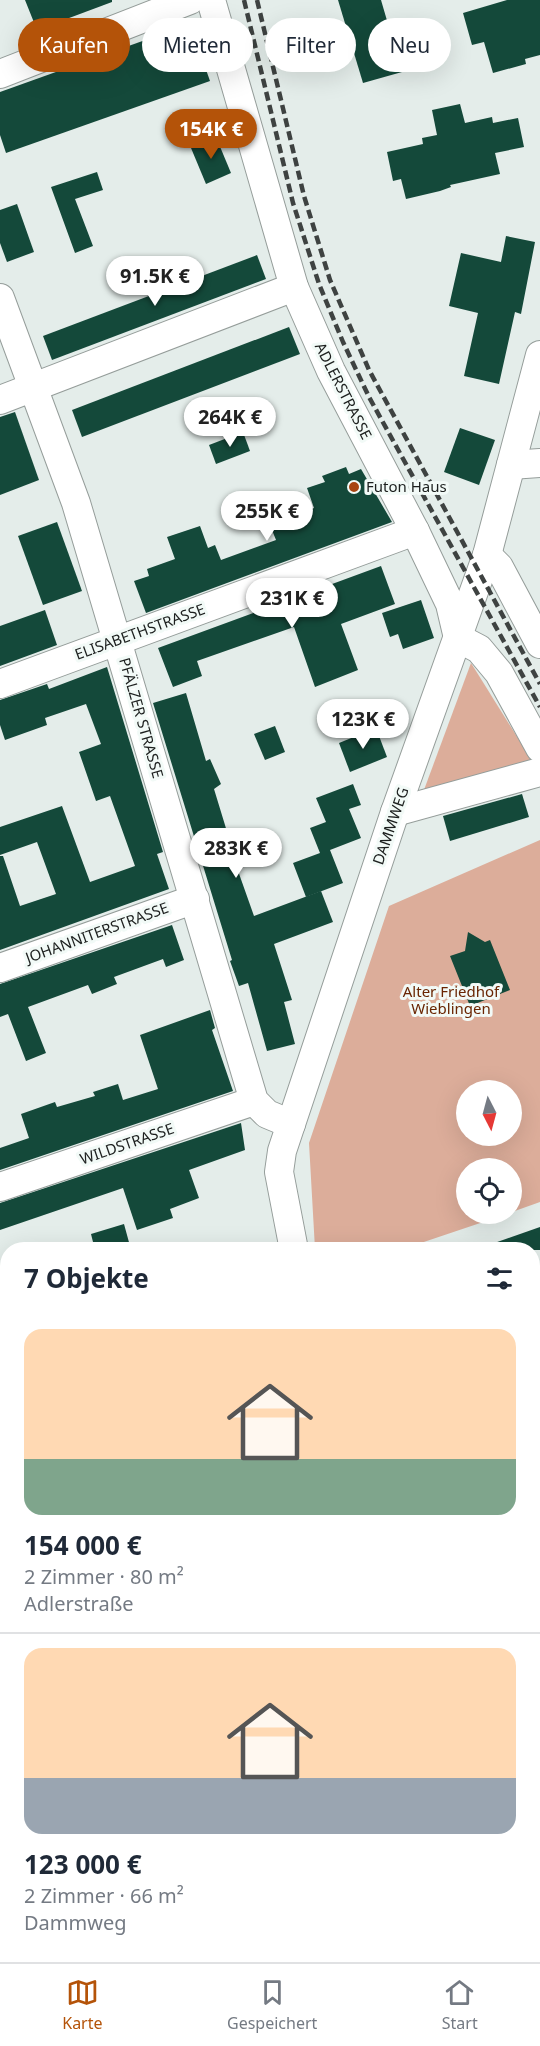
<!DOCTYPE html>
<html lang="de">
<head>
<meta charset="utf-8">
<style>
	:root { --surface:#fff; --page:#f6f6f7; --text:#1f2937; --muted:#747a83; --line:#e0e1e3; --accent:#b45309 }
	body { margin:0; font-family:"Noto Sans",sans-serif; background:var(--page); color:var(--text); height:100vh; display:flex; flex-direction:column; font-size:22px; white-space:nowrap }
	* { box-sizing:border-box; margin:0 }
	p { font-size:20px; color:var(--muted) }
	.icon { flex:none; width:33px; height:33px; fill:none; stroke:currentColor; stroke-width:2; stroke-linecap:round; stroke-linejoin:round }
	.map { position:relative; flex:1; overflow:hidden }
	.details { position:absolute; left:0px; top:1242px; width:540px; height:720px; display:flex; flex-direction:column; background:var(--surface); border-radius:24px 24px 0 0; box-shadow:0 6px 24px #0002 }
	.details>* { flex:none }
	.hud { position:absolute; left:18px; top:18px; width:504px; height:54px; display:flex; gap:12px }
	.needle { width:39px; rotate:174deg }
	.controls { position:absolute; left:456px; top:1080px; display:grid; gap:12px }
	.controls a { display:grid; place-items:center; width:66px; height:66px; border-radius:50%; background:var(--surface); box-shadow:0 6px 24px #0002; font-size:30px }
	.price { position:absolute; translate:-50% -51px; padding:0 14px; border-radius:21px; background:#fff; color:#222; font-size:20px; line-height:39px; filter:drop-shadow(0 2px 3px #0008) }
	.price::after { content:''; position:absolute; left:50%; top:36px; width:18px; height:14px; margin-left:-9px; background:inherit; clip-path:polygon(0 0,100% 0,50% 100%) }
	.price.active { background:var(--accent); color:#fff }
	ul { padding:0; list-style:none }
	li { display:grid; align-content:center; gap:12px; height:318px; padding:0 24px }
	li+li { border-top:2px solid var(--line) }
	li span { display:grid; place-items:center; height:186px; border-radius:18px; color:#555 }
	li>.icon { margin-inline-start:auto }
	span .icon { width:108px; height:108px; fill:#fffc; stroke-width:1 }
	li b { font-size:26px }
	h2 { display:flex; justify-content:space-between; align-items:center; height:72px; padding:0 24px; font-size:26px }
	.tag { padding:0 21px; border-radius:27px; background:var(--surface); box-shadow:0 6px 24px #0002; font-size:21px; line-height:54px }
	.tag.active { background:var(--accent); color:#fff }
	.tab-bar { display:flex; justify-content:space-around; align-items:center; height:84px; border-top:2px solid var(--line); background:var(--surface); font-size:16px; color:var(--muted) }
	.tab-bar a { display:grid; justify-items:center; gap:3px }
	.tab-bar .active { color:var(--accent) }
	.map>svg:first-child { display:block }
</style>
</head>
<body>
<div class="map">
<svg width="540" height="1962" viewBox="0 0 540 1962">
	<rect width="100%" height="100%" fill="#e4edea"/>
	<g fill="#dcad9a" fill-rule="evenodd">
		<polygon points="471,663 536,767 421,798"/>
		<path d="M540 840V1202L512 1212V1168H466V1214H507L403 1249H315L309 1143 389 906ZM466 1090H512V1136H466Z"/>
	</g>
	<g fill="#14493a">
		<polygon points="25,0 112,0 112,2 37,30"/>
		<polygon points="338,0 381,0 402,72 363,83"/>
		<polygon points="507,0 540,0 540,55 525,59 526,64 493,73 484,42 472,45 463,13"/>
		<polygon points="190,24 210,81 6,153 0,135 0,92"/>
		<polygon points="460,104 465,123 492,117 493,123 518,118 524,147 495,153 500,174 450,185 451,187 440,191 406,199 401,179 393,181 387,152 423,144 422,138 437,135 432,110"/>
		<polygon points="216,137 231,173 206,184 191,148"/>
		<polygon points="97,172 103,190 75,199 93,246 75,253 51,187"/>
		<polygon points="17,204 34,252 7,262 0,243 0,210"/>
		<polygon points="506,236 535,242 521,314 515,312 499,384 464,376 478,313 449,306 461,253 501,262"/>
		<polygon points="257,255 266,279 52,360 43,336"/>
		<polygon points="289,327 300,354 82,437 72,410"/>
		<polygon points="15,412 39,480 0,495 0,417"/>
		<polygon points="460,428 495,440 479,485 444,472"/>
		<polygon points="243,432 250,451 216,464 209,445"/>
		<polygon points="346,467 349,474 361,469 392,522 146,613 134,581 149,576 147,569 175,559 167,537 200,526 208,548 215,545 221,560 276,540 270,525 314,508 307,488 325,482 322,476"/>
		<polygon points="57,522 82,591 43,605 18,536"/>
		<polygon points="381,566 395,604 341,624 358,670 315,687 294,627 197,661 202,676 173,687 158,648"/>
		<polygon points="421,600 434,638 403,649 398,634 390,637 382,613"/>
		<polygon points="45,610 57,645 0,666 0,626"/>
		<polygon points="107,667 163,852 157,854 169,889 0,950 0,856 3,856 20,906 56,894 37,842 0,855 0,827 62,806 90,882 135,866 110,796 96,801 79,752 101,744 86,704 45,718 47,725 5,740 0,725 0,700 47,684 49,689"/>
		<polygon points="186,693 206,761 210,759 221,784 214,789 232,848 258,839 265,858 237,868 254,916 321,891 333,922 274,944 292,1000 284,1002 295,1044 267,1051 248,983 239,986 230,961 232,960 153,703"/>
		<polygon points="275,726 285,752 265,760 254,734"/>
		<polygon points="376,728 387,757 350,772 339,743"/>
		<polygon points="353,784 361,805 349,809 361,838 330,850 343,883 306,897 293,863 320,853 310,828 326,822 316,798"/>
		<polygon points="522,794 529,817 450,841 443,816"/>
		<polygon points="172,925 184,960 166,967 163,959 114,977 117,984 92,994 88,985 28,1007 46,1053 26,1061 8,1014 0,1017 0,984"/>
		<polygon points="468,932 485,942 490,940 510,990 470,1006 450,956 465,951"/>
		<polygon points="210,1010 215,1028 212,1030 233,1091 0,1170 0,1148 29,1138 21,1114 55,1102 57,1107 95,1096 93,1092 118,1084 123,1100 158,1089 140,1035"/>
		<polygon points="241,1123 245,1150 189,1170 199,1198 170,1209 173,1218 137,1230 123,1188 0,1230 0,1203"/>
		<polygon points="124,1224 130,1246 120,1250 95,1250 91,1234"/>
		<polygon points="540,1227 540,1250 484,1250 483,1247"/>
	</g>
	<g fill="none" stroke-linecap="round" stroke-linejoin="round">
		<defs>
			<g id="minor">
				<polyline points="211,0 294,287 331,371 415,531 450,604 458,638 479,649 499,673 540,748"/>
				<polyline points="0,74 190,0"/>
				<polyline points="0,298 76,503 254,1101 267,1114 291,1124"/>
				<polyline points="0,400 294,287"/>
				<polyline points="511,465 540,463"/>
				<polyline points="487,555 499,567 540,644"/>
				<polyline points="0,684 415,531"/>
				<polyline points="395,812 540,772"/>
				<polyline points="0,968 195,899"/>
				<polyline points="0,1187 254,1101"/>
				<polyline points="294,1250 279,1172 282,1151 395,812 487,555 540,355"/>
				<polyline points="0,1401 8,1399"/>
				<polyline points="532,1414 540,1412"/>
				<polyline points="0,1460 8,1473"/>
				<polyline points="532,1886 540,1882"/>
				<polyline points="0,1891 8,1880"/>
				<polyline points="336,1954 341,1962"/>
				<polyline points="373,1962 385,1954"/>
			</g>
		</defs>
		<use href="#minor" stroke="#959d9a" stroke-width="30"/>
		<use href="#minor" stroke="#fff" stroke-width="28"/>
		<g stroke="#3e4241" stroke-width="4.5" stroke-dasharray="9 4.5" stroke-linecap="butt">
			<polyline points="244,0 293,203 319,284 343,342 369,397 540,707"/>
			<polyline points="257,0 304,196 330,280 369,370 540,684"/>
		</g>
	</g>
	<circle fill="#a84411" stroke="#f2faf7" stroke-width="2" cx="354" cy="487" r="6"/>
	<g text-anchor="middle" stroke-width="6" stroke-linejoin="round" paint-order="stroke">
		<g font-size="15" fill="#1c1f1e" stroke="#f2faf7">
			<text transform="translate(343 391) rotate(63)" y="5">ADLERSTRASSE</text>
			<text transform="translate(140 632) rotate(-20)" y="5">ELISABETHSTRASSE</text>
			<text transform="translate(141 718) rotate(74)" y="5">PFÄLZER STRASSE</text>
			<text transform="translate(391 826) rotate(-71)" y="5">DAMMWEG</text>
			<text transform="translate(97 933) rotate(-20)" y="5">JOHANNITERSTRASSE</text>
			<text transform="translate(127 1144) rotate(-19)" y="5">WILDSTRASSE</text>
		</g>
		<g font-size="15" fill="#1c1f1e" stroke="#f2faf7" text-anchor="start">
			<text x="366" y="492">Futon Haus</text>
		</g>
		<g font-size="15" fill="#692502" stroke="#f2faf7">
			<text x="451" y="997">Alter Friedhof<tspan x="451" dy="17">Wieblingen</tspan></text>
		</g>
	</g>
</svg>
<div class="controls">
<a><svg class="needle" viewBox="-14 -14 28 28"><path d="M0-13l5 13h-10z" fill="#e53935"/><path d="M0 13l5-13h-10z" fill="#747a83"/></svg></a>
<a><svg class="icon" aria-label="locate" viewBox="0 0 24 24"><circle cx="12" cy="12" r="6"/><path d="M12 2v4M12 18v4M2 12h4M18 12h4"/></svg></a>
</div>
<b class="price active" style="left:211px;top:160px">154K €</b>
<b class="price" style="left:155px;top:307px">91.5K €</b>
<b class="price" style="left:230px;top:448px">264K €</b>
<b class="price" style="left:267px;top:542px">255K €</b>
<b class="price" style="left:292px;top:629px">231K €</b>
<b class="price" style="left:363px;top:750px">123K €</b>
<b class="price" style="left:236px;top:879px">283K €</b>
<div class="hud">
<a class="tag active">Kaufen</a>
<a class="tag">Mieten</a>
<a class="tag">Filter</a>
<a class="tag">Neu</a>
</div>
<section class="details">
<h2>7 Objekte<svg class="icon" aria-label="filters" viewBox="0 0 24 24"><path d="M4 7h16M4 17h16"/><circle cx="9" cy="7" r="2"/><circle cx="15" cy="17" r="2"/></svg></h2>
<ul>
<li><span style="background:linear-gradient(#ffd9b3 70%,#7fa58c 0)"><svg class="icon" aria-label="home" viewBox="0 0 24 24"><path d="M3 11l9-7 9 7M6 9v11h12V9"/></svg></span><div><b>154 000 €</b><p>2 Zimmer · 80 m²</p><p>Adlerstraße</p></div></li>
<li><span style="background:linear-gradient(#ffd9b3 70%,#9aa5b1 0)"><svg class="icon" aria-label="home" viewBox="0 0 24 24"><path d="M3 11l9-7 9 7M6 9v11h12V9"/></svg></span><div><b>123 000 €</b><p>2 Zimmer · 66 m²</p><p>Dammweg</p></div></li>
</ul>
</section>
</div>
<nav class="tab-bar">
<a class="active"><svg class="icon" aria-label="map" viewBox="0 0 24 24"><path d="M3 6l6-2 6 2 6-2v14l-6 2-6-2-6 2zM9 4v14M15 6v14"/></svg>Karte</a>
<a><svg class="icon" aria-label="saved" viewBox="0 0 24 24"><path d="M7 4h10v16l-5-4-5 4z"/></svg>Gespeichert</a>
<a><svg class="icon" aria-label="home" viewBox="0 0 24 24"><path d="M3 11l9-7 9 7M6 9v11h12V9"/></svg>Start</a>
</nav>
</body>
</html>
